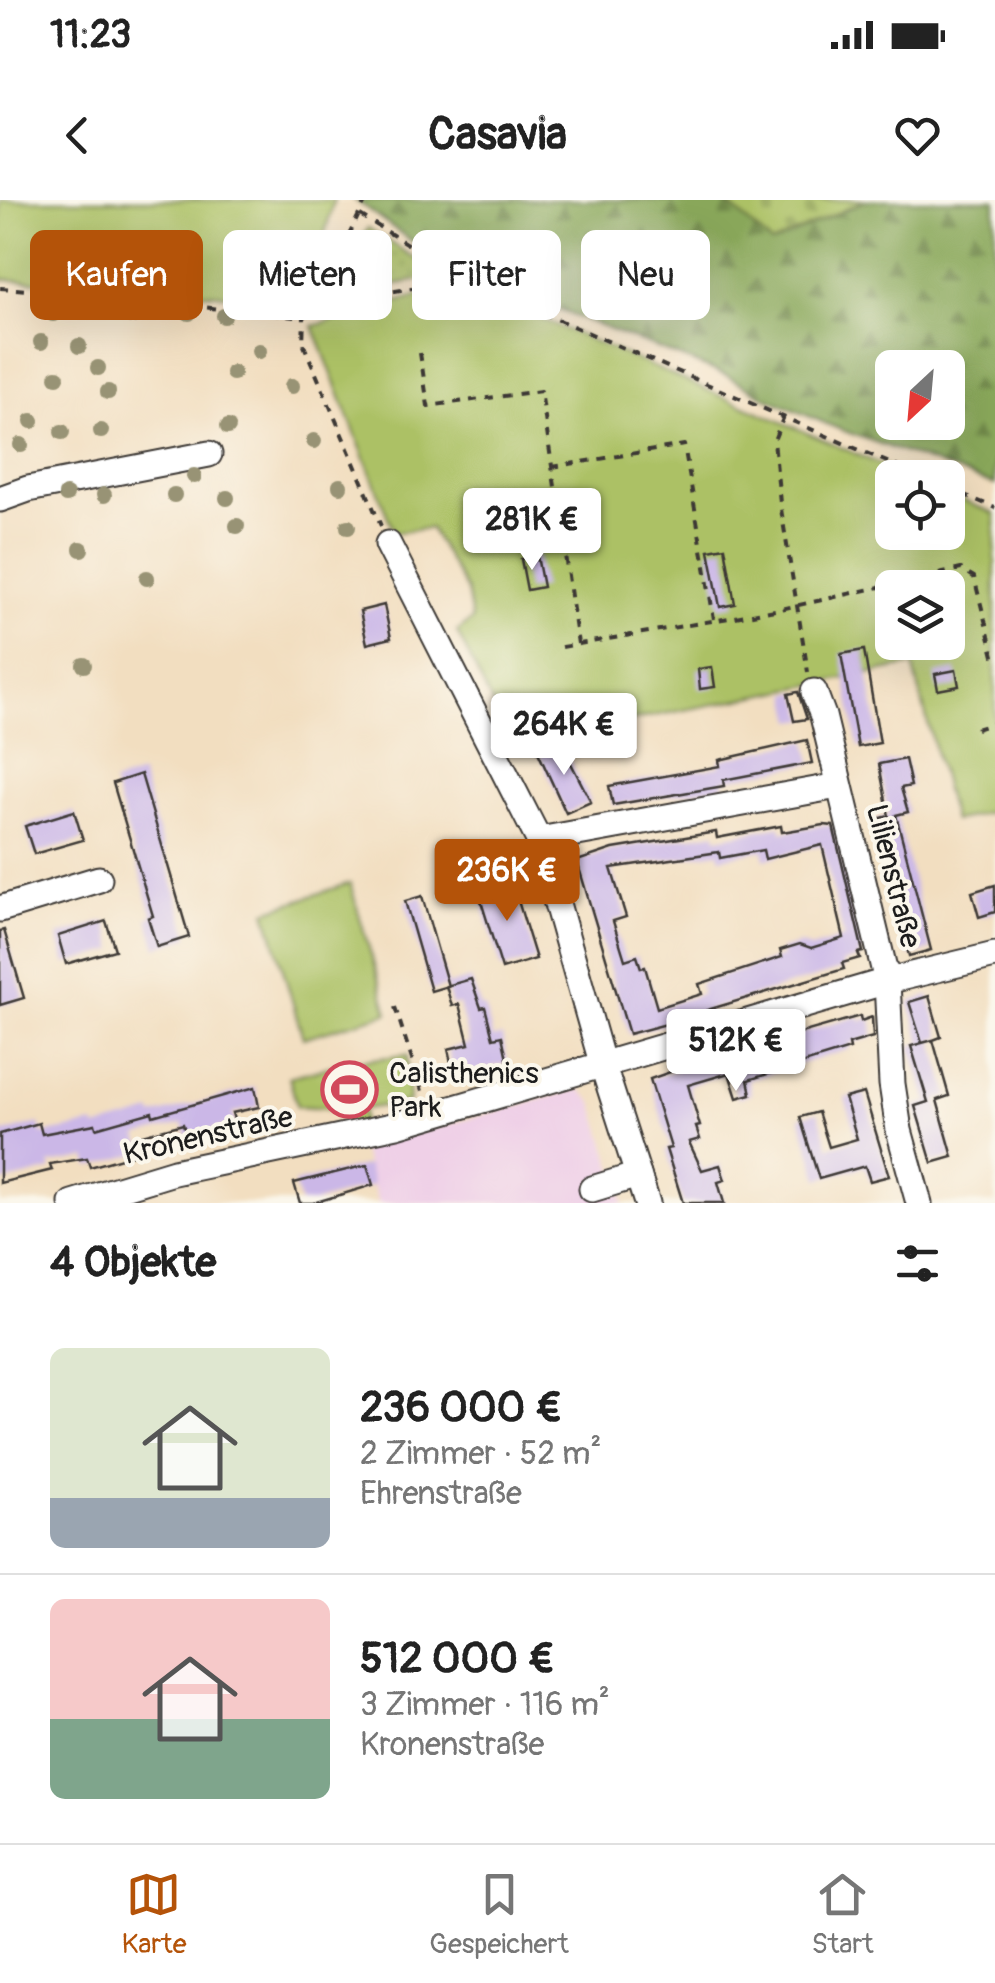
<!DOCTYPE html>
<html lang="de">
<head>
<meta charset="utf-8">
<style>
	:root { --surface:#fff; --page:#f6f6f6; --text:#222; --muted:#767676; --line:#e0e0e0; --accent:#b45309 }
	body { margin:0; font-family:Pangolin,sans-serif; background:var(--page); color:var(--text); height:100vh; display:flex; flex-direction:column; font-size:38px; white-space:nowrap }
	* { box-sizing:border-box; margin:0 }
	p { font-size:32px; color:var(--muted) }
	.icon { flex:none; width:55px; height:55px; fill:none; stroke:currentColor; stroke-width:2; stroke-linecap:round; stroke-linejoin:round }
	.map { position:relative; height:1003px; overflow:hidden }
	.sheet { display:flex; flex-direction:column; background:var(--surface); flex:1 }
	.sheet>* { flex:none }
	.hud { position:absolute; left:30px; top:30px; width:935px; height:90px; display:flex; gap:20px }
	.needle { width:65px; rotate:206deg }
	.buttons { position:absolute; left:875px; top:150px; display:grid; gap:20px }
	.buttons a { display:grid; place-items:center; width:90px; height:90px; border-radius:15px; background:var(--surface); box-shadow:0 10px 40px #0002; font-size:50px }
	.price { position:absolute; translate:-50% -85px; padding:0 22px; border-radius:10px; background:#fff; color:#222; font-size:32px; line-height:65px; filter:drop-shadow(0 2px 5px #0008) }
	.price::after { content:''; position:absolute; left:50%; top:60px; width:30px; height:22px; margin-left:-15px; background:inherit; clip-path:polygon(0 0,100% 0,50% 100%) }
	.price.on { background:var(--accent); color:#fff }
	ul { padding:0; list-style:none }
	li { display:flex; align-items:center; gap:30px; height:250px; padding:0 50px }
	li+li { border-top:2px solid var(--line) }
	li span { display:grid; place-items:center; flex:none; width:280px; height:200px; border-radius:15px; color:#555 }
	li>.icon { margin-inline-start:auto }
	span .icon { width:120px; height:120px; fill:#fffc; stroke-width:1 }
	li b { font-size:42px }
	h2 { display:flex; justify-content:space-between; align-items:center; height:120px; padding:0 50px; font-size:42px }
	.tag { padding:0 35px; border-radius:15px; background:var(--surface); box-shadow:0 10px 40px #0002; font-size:35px; line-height:90px }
	.tag.on { background:var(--accent); color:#fff }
	.status { display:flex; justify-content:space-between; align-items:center; height:70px; padding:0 50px; background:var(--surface); direction:ltr }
	.status svg { height:28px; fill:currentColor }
	header { display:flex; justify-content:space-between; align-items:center; height:130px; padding:0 50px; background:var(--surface); font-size:45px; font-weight:800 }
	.dock { display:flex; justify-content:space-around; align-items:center; height:140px; border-top:2px solid var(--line); background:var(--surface); font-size:28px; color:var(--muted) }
	.dock a { display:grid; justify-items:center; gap:5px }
	.dock .on { color:var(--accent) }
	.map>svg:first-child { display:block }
</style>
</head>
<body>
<div class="status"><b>11:23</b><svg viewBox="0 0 49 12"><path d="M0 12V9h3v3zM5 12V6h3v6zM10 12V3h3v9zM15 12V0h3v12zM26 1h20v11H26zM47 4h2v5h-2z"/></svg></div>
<header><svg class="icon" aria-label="back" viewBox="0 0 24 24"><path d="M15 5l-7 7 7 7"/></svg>Casavia<svg class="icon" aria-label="heart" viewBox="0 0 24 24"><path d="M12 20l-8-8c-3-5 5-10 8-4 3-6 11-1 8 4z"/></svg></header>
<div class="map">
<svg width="995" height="1003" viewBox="0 0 995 1003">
	<defs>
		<pattern id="grass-dots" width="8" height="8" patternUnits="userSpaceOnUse" patternTransform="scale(2.5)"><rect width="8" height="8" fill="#acc165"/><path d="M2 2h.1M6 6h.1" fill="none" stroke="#93a557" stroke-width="1.8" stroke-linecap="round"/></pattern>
		<pattern id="forest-firs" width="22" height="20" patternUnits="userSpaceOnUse" patternTransform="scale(2.5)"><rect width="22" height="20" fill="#89a75a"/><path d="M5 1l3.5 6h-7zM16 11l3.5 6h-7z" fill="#6f874a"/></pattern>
		<pattern id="cemetery-stones" width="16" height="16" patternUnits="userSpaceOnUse" patternTransform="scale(2.5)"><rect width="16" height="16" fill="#acc165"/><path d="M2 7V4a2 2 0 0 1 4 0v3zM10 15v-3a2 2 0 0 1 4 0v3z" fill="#93a557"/></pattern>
	</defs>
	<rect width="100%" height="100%" fill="#fbf7ec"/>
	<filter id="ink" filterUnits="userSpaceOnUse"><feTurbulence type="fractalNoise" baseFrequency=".01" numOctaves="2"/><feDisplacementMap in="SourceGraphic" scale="20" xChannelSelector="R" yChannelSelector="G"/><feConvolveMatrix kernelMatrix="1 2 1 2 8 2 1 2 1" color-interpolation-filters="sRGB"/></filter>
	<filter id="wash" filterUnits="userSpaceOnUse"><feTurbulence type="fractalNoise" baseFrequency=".0048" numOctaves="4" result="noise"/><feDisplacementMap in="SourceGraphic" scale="40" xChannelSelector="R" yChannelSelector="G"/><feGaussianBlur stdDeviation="2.25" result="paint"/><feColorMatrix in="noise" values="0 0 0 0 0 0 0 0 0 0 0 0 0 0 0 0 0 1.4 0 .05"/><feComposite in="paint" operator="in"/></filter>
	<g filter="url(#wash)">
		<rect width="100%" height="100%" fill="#f2dec0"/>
		<polygon fill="#efd0e7" points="580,889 593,902 624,1003 378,1003 361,948"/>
		<polygon fill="url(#grass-dots)" stroke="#646e40" stroke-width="2.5" points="368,28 443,76 326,96"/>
		<path fill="url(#forest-firs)" stroke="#52623b" stroke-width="2.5" fill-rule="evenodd" d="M355 0H724L772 43 866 0H995V285L841 230 766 198 726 175 464 73 414 43ZM892 168H948V222H892Z"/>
		<polygon fill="url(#cemetery-stones)" stroke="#646e40" stroke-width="2.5" points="724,0 866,0 772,44"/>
		<g fill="#acc165" stroke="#646e40" stroke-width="2.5" fill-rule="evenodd">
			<polygon points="0,0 334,0 311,85 294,99 0,79"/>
			<path d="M467 87 910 277 892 278V332H948V294L995 314V611L953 621 913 465 512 544 457 432 472 420 467 391 430 328 394 333 313 126 439 90ZM892 388H948V442H892Z"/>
			<polygon points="350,683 388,813 303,838 266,711"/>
			<polygon points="407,855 409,902 363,909 363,928 349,931 342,909 297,906 289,877 348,862"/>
		</g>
		<g id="blocks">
			<g fill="#cbb7e7" fill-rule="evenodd">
				<polygon points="725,347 735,404 720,407 709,350"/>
				<polygon points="537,356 543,387 527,390 521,359"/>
				<polygon points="384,405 391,438 367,444 360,411"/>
				<polygon points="864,450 880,543 858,547 841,454"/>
				<polygon points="712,467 715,487 700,489 698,469"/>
				<polygon points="956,470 959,486 938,490 935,474"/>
				<polygon points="798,492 807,519 794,521 788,494"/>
				<polygon points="807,540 812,563 723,580 724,586 613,605 609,586 720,566 719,560"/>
				<polygon points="560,542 591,602 566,613 538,552"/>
				<polygon points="905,559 911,586 901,588 908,612 896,615 931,750 909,756 874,620 889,616 879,564"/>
				<polygon points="141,574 189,737 157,747 148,718 153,716 113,583"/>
				<polygon points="74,611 83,640 34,654 25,626"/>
				<path d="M824 625 833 626 863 752 858 753 860 758 842 763 844 769 707 810 708 813 629 834 577 661 613 649 716 632 717 638 781 626 782 632ZM822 645 844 738 811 748 800 744 780 750 782 757 699 784 702 794 657 808 645 767 641 768 637 756 625 760 613 721 626 717 611 668 719 652 720 658 763 650 765 659Z"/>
				<polygon points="511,678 536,759 502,769 477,688"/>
				<polygon points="995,685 995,712 979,717 972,692"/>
				<polygon points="422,696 448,786 431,791 405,701"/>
				<polygon points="106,721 115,750 66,764 58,736"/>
				<polygon points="4,730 24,798 0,805 0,731"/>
				<polygon points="471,779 481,808 485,807 493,838 502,836 508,863 467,873 464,863 452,867 448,849 469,844 459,804 452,806 446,786"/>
				<polygon points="929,796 941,837 933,840 949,896 937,900 953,957 932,963 915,906 928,902 911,846 933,840 922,843 909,802"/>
				<polygon points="860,816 861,821 872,817 873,837 849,844 850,849 748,880 751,894 737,898 729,873 688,885 700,926 696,927 700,939 689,942 702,970 720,965 725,980 718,982 724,1003 683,1003 666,949 671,948 650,879 696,863"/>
				<polygon points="255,887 259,907 232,913 235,923 187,937 183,924 138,936 143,952 90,967 87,958 50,964 52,970 0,983 0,934 39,923 42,934 95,924 96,928 152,912 153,916"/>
				<polygon points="864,893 889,976 870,981 865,966 819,979 800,917 818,912 829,947 857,939 845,898"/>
				<polygon points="367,965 373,985 313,1003 300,1003 294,983"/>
			</g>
		</g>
	</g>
	<g filter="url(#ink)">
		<use href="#blocks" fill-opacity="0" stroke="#3c3935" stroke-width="2.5"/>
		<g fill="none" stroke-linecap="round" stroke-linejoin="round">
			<defs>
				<g id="minor">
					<polyline points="0,299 28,289 209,254"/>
					<polyline points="388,344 539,640 603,866 647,1003"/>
					<polyline points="814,492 823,516 887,781 892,884 899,930 919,1003"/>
					<polyline points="539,640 838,586"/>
					<polyline points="0,709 99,679"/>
					<polyline points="592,989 638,975"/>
					<polyline points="72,1003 174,972 397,925 887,781 995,755"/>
				</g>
			</defs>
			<use href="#minor" stroke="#3c3935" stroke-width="29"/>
			<g stroke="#3c3935" stroke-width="4" stroke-dasharray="8 8" stroke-linecap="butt">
				<polyline points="366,0 315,105 304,118 303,143 381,326"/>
				<polyline points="360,15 464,79 924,278"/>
				<polyline points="0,88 72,93 304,118"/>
				<polyline points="315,105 464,79"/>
				<polyline points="420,153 428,206 541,191 578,444"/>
				<polyline points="784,216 774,240 780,303 808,472"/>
				<polyline points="552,267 684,245 714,419"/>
				<polyline points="948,288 995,308"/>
				<polyline points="562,447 781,409 961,369 974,377 995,460"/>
				<polyline points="976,529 995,523"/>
				<polyline points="395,807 424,897"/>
			</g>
			<use href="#minor" stroke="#fff" stroke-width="25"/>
		</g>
		<g fill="#989374">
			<circle cx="189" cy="113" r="8"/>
			<circle cx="53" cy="114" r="8"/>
			<circle cx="132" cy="116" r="8"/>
			<circle cx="224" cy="116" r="8"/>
			<circle cx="41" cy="142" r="8"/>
			<circle cx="79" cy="146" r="8"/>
			<circle cx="259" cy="151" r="8"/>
			<circle cx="98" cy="168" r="8"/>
			<circle cx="233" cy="173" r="8"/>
			<circle cx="57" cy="177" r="8"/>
			<circle cx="292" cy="186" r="8"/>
			<circle cx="108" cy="192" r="8"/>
			<circle cx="32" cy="221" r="8"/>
			<circle cx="228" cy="227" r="8"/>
			<circle cx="101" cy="231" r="8"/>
			<circle cx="62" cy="232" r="8"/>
			<circle cx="314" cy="241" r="8"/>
			<circle cx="21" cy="245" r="8"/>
			<circle cx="194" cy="276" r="8"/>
			<circle cx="340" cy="286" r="8"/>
			<circle cx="66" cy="295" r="8"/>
			<circle cx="104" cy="295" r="8"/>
			<circle cx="174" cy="295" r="8"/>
			<circle cx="227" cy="298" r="8"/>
			<circle cx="237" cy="326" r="8"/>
			<circle cx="348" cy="327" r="8"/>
			<circle cx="81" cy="349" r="8"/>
			<circle cx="147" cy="378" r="8"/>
			<circle cx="84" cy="465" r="8"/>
		</g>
	</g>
	<defs>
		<symbol id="stadium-ring" viewBox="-11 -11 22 22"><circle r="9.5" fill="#fbf7ec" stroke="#d1495b" stroke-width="1.5"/><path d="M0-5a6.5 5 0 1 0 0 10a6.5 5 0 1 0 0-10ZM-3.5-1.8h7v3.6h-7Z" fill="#d1495b"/></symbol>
	</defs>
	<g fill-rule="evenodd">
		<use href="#stadium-ring" x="318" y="858" width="63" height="63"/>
	</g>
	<g text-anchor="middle" stroke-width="8" stroke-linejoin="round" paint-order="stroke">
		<g font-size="30" fill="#1c1c1c" stroke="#fbf7ec">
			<text transform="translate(894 676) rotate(76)" y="10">Lilienstraße</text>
			<text transform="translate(208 935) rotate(-13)" y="10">Kronenstraße</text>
		</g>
		<g font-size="30" fill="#1c1c1c" stroke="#fbf7ec" text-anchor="start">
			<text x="389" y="883">Calisthenics<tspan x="389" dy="34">Park</tspan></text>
		</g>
	</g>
</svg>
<div class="buttons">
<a><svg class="needle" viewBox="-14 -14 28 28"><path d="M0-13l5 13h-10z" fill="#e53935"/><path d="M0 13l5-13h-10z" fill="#767676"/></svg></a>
<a><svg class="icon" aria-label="locate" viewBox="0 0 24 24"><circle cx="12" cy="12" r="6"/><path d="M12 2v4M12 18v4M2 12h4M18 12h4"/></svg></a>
<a><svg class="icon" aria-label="layers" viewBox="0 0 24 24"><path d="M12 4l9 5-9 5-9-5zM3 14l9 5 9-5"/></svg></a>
</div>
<b class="price" style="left:532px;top:373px">281K €</b>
<b class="price" style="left:564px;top:578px">264K €</b>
<b class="price on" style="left:507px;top:724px">236K €</b>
<b class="price" style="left:736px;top:894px">512K €</b>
<div class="hud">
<a class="tag on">Kaufen</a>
<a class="tag">Mieten</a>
<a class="tag">Filter</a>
<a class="tag">Neu</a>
</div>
</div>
<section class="sheet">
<h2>4 Objekte<svg class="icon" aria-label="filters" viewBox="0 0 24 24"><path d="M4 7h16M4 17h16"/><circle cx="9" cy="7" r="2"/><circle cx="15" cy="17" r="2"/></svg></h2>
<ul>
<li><span style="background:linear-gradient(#dfe7d0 75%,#9aa5b1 0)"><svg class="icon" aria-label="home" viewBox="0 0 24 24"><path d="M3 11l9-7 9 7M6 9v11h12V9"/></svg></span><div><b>236 000 €</b><p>2 Zimmer · 52 m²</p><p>Ehrenstraße</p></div></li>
<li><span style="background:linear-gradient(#f6c9c9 60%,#7fa58c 0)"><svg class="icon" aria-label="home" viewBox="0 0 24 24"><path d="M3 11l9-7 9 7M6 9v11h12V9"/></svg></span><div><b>512 000 €</b><p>3 Zimmer · 116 m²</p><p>Kronenstraße</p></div></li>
</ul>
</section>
<nav class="dock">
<a class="on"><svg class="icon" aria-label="map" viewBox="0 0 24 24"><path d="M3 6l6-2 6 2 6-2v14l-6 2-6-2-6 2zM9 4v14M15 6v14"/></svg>Karte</a>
<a><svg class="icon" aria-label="saved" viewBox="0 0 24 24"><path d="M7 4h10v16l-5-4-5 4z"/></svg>Gespeichert</a>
<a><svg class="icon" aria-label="home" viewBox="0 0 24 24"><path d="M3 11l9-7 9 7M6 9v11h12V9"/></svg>Start</a>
</nav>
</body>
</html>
